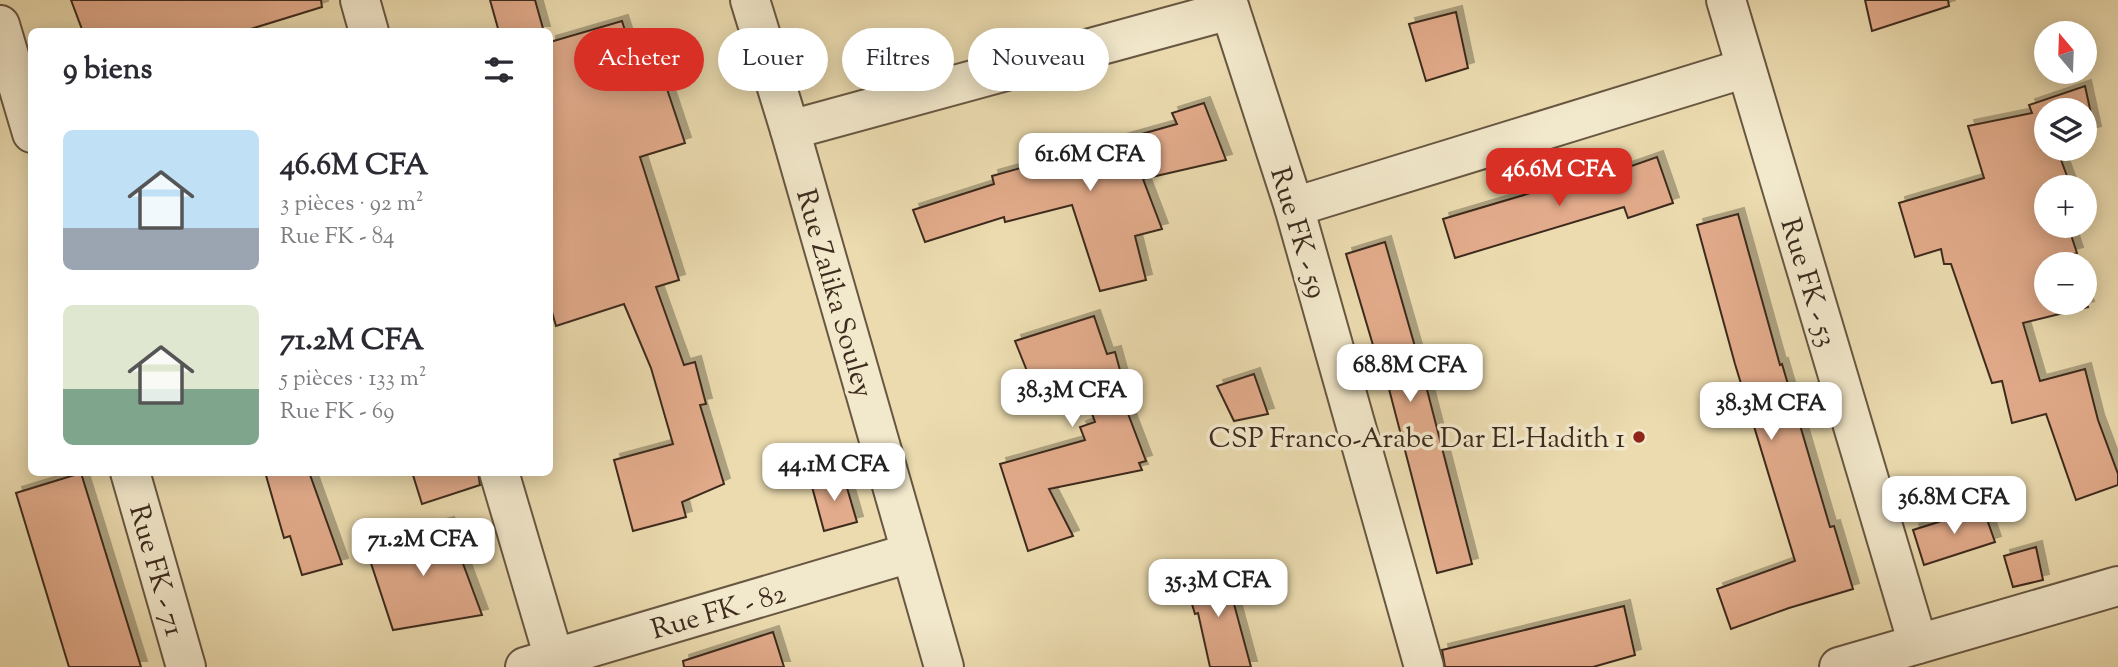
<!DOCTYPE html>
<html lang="fr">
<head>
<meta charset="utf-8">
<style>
	:root { --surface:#fff; --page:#f7f7f7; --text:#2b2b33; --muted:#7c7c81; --accent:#d93025 }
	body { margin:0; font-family:"Sorts Mill Goudy",serif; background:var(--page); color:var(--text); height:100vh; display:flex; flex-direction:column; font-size:26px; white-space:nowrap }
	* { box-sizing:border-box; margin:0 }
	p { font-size:23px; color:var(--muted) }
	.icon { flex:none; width:38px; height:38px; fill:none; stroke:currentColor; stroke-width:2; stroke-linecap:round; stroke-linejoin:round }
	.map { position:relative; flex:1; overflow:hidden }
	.panel { position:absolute; left:28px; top:28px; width:525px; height:448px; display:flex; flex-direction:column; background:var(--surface); border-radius:10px; box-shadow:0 4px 18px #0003 }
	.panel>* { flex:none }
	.hud { position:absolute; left:574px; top:28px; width:665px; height:63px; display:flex; gap:14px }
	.needle { width:46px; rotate:341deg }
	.buttons { position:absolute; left:2034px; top:21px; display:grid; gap:14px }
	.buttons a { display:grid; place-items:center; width:63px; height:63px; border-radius:50%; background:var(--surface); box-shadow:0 4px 18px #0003; font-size:35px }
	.price { position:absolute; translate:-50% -60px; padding:0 16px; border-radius:14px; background:#fff; color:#222; font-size:23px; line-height:46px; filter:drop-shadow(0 2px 4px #0008) }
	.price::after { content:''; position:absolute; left:50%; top:42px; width:21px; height:16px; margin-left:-10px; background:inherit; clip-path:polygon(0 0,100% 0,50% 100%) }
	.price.active { background:var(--accent); color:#fff }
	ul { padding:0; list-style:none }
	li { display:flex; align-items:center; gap:21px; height:175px; padding:0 35px }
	li span { display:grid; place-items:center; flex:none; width:196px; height:140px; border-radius:10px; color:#555 }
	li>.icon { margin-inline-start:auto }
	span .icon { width:84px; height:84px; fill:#fffc; stroke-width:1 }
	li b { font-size:30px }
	h2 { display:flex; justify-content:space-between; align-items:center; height:84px; padding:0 35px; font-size:30px }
	.tag { padding:0 24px; border-radius:32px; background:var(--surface); box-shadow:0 4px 18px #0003; font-size:24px; line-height:63px }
	.tag.active { background:var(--accent); color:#fff }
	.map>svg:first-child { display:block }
</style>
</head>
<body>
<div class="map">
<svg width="2118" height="667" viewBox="0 0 2118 667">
	<defs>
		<filter id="shadow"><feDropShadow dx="6" dy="-6" stdDeviation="0" flood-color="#0004"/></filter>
	</defs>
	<rect width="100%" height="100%" fill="#ebdbaf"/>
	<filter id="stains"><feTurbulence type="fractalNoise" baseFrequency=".00286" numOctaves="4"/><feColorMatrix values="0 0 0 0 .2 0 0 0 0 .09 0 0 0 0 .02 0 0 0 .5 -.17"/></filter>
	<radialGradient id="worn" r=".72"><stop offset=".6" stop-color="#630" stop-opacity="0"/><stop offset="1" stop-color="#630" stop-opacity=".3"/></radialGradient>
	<g fill="#e2ab8b" stroke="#3d2b1e" stroke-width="2" filter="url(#shadow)">
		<polygon points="71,0 321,0 322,7 241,32 83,32"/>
		<polygon points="490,0 535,0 544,32 499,32"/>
		<polygon points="1865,0 1948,0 1949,6 1872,31"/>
		<polygon points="1456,12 1468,68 1426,81 1409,24"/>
		<polygon points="622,21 644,90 665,83 685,143 640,157 679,280 656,287 684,365 695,362 706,404 700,405 724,484 682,502 686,517 633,531 614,460 673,444 651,368 624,304 556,326 550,305 550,42"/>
		<polygon points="2085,86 2095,132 2084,135 2084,110 2046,110 2046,149 2057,149 2071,187 2046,187 2046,226 2068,226 2077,253 2067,256 2070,264 2046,264 2046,303 2084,303 2084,298 2088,307 2023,323 2040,381 2085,369 2098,420 2118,474 2118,485 2076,500 2046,414 2012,423 2002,381 1992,383 1951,264 1944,264 1941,249 1915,257 1899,203 1984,178 1968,126 2032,113 2029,105"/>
		<polygon points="1204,103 1226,160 1143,179 1162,229 1135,236 1146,280 1100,291 1072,205 1005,222 1004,217 925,242 913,210 994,184 992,176 1177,124 1172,113"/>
		<polygon points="1657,157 1673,203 1628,218 1624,207 1455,258 1443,219 1581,178 1583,183"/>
		<polygon points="1738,214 1780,365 1782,364 1830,527 1834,526 1853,589 1789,608 1731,629 1717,589 1795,561 1735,364 1697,225"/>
		<polygon points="1385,242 1424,378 1472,564 1437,573 1389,389 1386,389 1346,254"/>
		<polygon points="1094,316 1107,354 1115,352 1131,410 1127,411 1146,461 1139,463 1142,470 1049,489 1073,536 1028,551 1000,464 1085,440 1080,427 1095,422 1076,370 1033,386 1015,341"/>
		<polygon points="1254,374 1268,414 1234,421 1217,386"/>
		<polygon points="265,472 309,472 342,564 302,575 290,536 284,538"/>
		<polygon points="412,472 478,472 480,485 422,504"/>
		<polygon points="81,473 141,667 69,667 16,493"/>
		<polygon points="843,474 857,522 824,531 811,483"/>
		<polygon points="1983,508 1995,542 1924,565 1913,530"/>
		<polygon points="448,523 482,615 393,630 365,545"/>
		<polygon points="2036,547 2043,580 2013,587 2004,556"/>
		<polygon points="1224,568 1236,604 1234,604 1251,667 1210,667 1198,613 1195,614 1184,578"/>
		<polygon points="1624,606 1635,655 1593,667 1445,667 1442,650"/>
		<polygon points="773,632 784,667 684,667 683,661"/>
	</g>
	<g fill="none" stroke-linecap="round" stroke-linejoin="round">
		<defs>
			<g id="minor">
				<polyline points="360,0 369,32"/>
				<polyline points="1227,0 1294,207 1424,667"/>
				<polyline points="1726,0 1918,644"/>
				<polyline points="0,25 32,133"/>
				<polyline points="790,130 1230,10"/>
				<polyline points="1294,207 1746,68"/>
				<polyline points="130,472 186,667"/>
				<polyline points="499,472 554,658"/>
				<polyline points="525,667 910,553"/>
				<polyline points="1839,667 2118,586"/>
			</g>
			<polyline id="tertiary" points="750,0 790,130 944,667"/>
		</defs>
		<use href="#minor" stroke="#685742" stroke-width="42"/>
		<use href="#tertiary" stroke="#685742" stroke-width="42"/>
		<use href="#minor" stroke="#f2e8cb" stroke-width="38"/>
		<use href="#tertiary" stroke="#f2e8cb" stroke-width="38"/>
	</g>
	<circle fill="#8f2418" stroke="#f2e8cb" stroke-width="2.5" cx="1639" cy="437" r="7"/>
	<g text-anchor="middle" stroke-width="7" stroke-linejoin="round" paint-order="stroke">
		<g font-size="28" fill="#3d2b1e" stroke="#f2e8cb">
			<text transform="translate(1300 232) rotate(73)" y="10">Rue FK - 59</text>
			<text transform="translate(1810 282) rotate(73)" y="10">Rue FK - 53</text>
			<text transform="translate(836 293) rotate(74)" y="10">Rue Zalika Souley</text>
			<text transform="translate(158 570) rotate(74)" y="10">Rue FK - 71</text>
			<text transform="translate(718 610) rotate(-16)" y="10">Rue FK - 82</text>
		</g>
		<g font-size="28" fill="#3d2b1e" stroke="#f2e8cb" text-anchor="end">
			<text x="1625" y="447">CSP Franco-Arabe Dar El-Hadith 1</text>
		</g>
	</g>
	<rect width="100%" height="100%" filter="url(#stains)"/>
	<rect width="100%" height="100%" fill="url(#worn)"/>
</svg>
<div class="buttons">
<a><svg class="needle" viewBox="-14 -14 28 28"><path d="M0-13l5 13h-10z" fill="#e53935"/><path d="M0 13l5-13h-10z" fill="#7c7c81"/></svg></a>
<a><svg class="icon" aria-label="layers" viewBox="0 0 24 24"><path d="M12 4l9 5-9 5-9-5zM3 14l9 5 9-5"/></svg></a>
<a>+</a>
<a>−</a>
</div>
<b class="price" style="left:1090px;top:193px">61.6M CFA</b>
<b class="price active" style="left:1559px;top:208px">46.6M CFA</b>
<b class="price" style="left:1410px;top:404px">68.8M CFA</b>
<b class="price" style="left:1072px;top:429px">38.3M CFA</b>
<b class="price" style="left:1771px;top:442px">38.3M CFA</b>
<b class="price" style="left:834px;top:503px">44.1M CFA</b>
<b class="price" style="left:1954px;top:536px">36.8M CFA</b>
<b class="price" style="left:423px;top:578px">71.2M CFA</b>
<b class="price" style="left:1218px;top:619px">35.3M CFA</b>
<div class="hud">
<a class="tag active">Acheter</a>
<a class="tag">Louer</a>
<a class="tag">Filtres</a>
<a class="tag">Nouveau</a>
</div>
<section class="panel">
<h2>9 biens<svg class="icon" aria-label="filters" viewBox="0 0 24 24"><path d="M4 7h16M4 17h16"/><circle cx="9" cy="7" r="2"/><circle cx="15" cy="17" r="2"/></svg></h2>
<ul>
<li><span style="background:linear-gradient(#bfe0f5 70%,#9aa5b1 0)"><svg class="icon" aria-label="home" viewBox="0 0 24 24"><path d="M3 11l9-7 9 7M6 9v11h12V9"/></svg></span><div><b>46.6M CFA</b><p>3 pièces · 92 m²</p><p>Rue FK - 84</p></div></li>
<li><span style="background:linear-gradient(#dfe7d0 60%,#7fa58c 0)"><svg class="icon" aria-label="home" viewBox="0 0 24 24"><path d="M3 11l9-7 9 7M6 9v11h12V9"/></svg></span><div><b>71.2M CFA</b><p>5 pièces · 133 m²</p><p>Rue FK - 69</p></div></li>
</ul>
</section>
</div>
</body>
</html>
